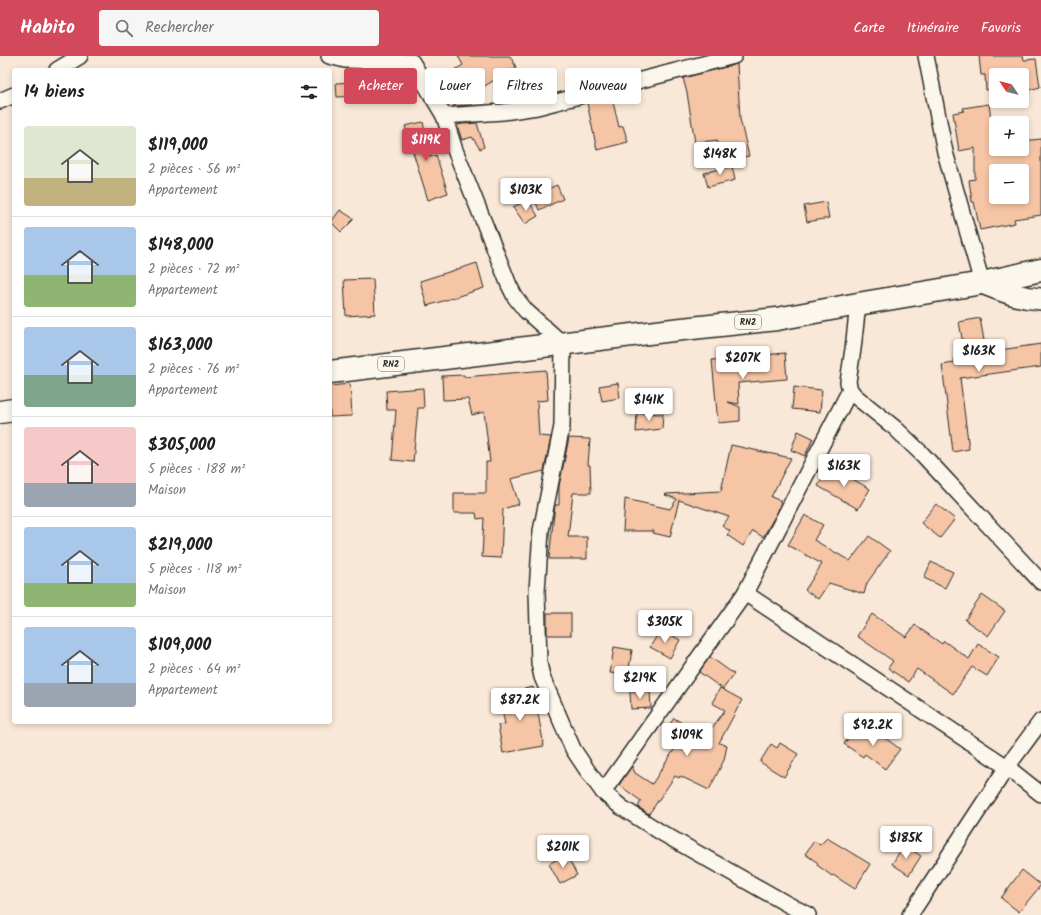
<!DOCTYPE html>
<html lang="fr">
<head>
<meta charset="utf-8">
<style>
	:root { --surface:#fff; --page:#f6f6f6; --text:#222; --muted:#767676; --line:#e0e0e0; --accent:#d1495b }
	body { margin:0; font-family:Kalam,sans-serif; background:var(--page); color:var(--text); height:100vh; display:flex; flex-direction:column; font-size:15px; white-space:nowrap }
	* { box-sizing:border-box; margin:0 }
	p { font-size:13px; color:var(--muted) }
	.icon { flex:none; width:22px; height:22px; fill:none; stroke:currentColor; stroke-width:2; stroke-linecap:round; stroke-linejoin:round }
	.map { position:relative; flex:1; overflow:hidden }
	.side { position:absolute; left:12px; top:12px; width:320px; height:656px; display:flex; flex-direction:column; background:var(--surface); border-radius:4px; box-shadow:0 2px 6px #0003 }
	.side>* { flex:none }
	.hud { position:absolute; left:344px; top:12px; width:380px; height:36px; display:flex; gap:8px }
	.needle { width:26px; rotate:305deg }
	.tools { position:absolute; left:989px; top:12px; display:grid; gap:8px }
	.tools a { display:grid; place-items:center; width:40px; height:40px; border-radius:4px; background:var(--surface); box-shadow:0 2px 6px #0003; font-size:20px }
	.price { position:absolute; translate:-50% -34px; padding:0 9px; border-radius:4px; background:#fff; color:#222; font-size:13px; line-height:26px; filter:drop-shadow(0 1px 2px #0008) }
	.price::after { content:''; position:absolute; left:50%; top:24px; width:12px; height:9px; margin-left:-6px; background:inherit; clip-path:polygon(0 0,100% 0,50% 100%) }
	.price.current { background:var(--accent); color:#fff }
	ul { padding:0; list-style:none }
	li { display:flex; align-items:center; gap:12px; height:100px; padding:0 12px }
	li+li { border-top:1px solid var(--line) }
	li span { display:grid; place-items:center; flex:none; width:112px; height:80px; border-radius:4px; color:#555 }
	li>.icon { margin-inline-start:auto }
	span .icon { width:48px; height:48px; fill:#fffc; stroke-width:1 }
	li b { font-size:17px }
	h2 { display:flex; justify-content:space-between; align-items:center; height:48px; padding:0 12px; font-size:17px }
	.pill { padding:0 14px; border-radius:4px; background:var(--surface); box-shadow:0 2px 6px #0003; font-size:14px; line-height:36px }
	.pill.current { background:var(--accent); color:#fff }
	header { display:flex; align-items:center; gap:24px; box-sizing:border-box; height:56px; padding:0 20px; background:var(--accent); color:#fff }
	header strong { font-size:19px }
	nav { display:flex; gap:22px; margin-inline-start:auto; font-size:14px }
	.search { width:280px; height:36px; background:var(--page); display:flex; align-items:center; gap:10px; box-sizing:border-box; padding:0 14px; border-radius:4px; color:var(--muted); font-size:15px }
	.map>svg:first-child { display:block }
</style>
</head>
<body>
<header>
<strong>Habito</strong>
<div class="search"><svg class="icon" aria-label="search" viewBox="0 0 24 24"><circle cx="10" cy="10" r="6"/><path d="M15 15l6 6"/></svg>Rechercher</div>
<nav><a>Carte</a><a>Itinéraire</a><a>Favoris</a></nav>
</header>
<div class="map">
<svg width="1041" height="859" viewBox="0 0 1041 859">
	<rect width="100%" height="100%" fill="#f9e8d7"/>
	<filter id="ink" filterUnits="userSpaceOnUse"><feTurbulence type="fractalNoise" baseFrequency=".025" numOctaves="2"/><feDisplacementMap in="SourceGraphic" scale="8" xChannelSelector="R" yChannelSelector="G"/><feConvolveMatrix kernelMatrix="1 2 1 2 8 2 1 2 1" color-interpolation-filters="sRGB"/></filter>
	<g filter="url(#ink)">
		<g fill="#f5c5a5" stroke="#2b2b2b" fill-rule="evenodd">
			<polygon points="458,0 510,0 516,11 473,37 475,43 471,44 472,49 454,50 438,24 463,9"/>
			<polygon points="979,0 1023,0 1024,4 1036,3 1040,31 1022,36 1022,19 996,19 996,33 986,34 985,19 981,19"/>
			<polygon points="737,8 740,63 749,100 722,105 717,84 695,87 687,37 683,22"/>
			<polygon points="354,26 355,40 337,41 336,27"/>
			<polygon points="612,42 619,71 623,70 628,86 597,94 587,47"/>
			<path d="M989 48 992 70H996V93H1022V85L1041 83V159L1014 163 1015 167 980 174 974 146H972L969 124 975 123V92L959 95 953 57 964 55 963 52ZM996 115H1022V141H996Z"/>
			<polygon points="423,66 430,101 436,99 448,137 428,144 405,70"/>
			<polygon points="477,67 484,91 480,93 472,81 462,84 457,69 463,68"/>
			<polygon points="732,110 735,124 708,131 704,117"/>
			<polygon points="557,129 563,143 539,154 533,139"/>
			<polygon points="528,144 538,160 525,168 513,151"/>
			<polygon points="826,146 829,162 807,166 804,150"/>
			<polygon points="340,154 354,163 341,176 331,166"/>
			<polygon points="477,207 484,232 427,250 420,225"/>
			<polygon points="373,223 375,258 346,260 344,224"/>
			<polygon points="980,262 986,296 1041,288 1041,311 960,322 969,393 953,396 942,309 954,307 954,301 965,299 959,266"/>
			<polygon points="785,297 787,323 738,327 739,348 728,346 740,351 740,365 718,367 712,304"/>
			<polygon points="546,314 548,344 537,345 539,380 551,381 544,415 511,423 519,448 503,453 501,502 482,501 484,462 477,463 476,457 454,457 454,437 486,437 486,406 490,406 484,356 472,359 468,343 443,344 442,320 464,319 464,321"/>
			<polygon points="618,327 620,342 602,345 599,330"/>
			<polygon points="350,328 352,360 330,361 330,330"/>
			<polygon points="794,331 822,334 820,356 792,353"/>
			<polygon points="423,332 424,352 418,352 413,406 392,404 396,354 387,354 386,335"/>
			<polygon points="637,357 663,358 662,373 636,376"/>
			<polygon points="798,375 813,382 805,400 791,394"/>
			<polygon points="569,382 590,383 588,409 590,409 591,437 573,437 568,481 587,481 587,503 549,503 555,449 559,449 559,430"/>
			<polygon points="731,389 791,402 771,441 781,445 778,455 763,481 753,475 743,490 727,479 730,475 722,470 729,461 679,444 670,481 653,477 654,475 623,475 625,443 670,453 677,443 665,439 666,438 721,435"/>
			<polygon points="830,410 870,433 858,453 818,430"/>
			<polygon points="936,448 955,463 940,482 921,467"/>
			<polygon points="805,459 823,469 814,484 850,505 869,480 890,495 867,527 864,538 829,527 818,543 805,534 822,508 788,489"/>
			<polygon points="931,506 953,516 945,532 924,522"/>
			<polygon points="982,539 1005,555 988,580 965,564"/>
			<rect x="547" y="557" width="24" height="22"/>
			<polygon points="872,558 906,581 915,569 942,588 944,585 969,603 978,588 999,601 987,620 972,611 953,638 917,613 908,626 888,612 893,605 857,580"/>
			<polygon points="661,573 680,584 670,602 650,591"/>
			<polygon points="614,591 632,594 628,619 610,617"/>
			<polygon points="710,601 734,618 723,633 699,616"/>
			<polygon points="533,631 544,690 503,697 498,669 505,668 499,639"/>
			<polygon points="720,632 742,644 719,687 727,689 724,704 709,734 680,720 679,722 675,720 649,758 638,751 641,745 619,729 632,710 635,717 652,728 679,686 664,677 674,662 705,682 725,654 712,647"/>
			<polygon points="650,635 651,652 631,653 630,636"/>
			<polygon points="870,671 900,693 885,713 865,698 863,701 844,688 855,672 865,679"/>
			<polygon points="780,687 798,698 784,721 760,706 771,688 777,692"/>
			<polygon points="827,782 870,808 855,833 833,819 832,820 817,809 818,807 805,798 814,785 820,789"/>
			<polygon points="904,789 921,800 909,819 892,808"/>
			<polygon points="566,798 577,819 560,828 549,808"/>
			<polygon points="1022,814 1041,829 1019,856 1001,842"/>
		</g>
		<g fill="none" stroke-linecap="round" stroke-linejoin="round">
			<defs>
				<g id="street">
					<polyline points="329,0 345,4 412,6 444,60 455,94 509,229 515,241 526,255 563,288 562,370 541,475 537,535 539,607 542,621 573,693 587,714 603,736 621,751 662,777 787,848 808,859"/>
					<polyline points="926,0 945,96 982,227"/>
					<polyline points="57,14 80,0"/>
					<polyline points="0,45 14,39"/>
					<polyline points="444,60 503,56 537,51 734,0"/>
					<polyline points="858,248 853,293 848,326 850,334 855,340 895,372 923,399 1041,526"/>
					<polyline points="745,537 1007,711 1041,738"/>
					<polyline points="603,736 745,537 850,334"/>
					<polyline points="910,859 1007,711 1041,665"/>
				</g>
				<path id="secondary" d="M982 227C1003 235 1018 242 1041 243"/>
				<g id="highway">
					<polyline points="330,316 673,274 777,263 858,248 982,227 1041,214"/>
					<polyline points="0,356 14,354"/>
				</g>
			</defs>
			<use href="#street" stroke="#2b2b2b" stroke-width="18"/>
			<use href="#secondary" stroke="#2b2b2b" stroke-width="24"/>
			<use href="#highway" stroke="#2b2b2b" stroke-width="25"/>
			<use href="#street" stroke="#fbf7ec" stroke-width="15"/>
			<use href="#secondary" stroke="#fbf7ec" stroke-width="21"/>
			<use href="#highway" stroke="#fbf7ec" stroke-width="22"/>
		</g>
	</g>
	<g text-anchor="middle" stroke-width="3.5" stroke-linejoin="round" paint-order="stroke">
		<g fill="#fbf7ec" stroke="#696865" stroke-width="1">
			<rect x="735" y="259" width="26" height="14" rx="3"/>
			<rect x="378" y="301" width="26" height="14" rx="3"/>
		</g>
		<g font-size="9" font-weight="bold" fill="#2b2b2b">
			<text x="748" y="269">RN2</text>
			<text x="391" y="311">RN2</text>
		</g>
	</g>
</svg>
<div class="tools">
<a><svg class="needle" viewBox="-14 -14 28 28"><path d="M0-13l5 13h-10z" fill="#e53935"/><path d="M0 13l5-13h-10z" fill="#767676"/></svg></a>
<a>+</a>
<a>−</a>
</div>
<b class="price current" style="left:426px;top:106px">$119K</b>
<b class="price" style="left:720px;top:120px">$148K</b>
<b class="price" style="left:526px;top:156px">$103K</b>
<b class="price" style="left:979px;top:317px">$163K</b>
<b class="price" style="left:743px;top:324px">$207K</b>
<b class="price" style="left:649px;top:366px">$141K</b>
<b class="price" style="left:844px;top:432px">$163K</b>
<b class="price" style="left:665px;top:588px">$305K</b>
<b class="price" style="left:640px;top:644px">$219K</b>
<b class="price" style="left:520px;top:666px">$87.2K</b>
<b class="price" style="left:873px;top:691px">$92.2K</b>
<b class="price" style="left:687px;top:701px">$109K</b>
<b class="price" style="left:906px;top:804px">$185K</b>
<b class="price" style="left:563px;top:813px">$201K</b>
<div class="hud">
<a class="pill current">Acheter</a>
<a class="pill">Louer</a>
<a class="pill">Filtres</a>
<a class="pill">Nouveau</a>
</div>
<section class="side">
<h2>14 biens<svg class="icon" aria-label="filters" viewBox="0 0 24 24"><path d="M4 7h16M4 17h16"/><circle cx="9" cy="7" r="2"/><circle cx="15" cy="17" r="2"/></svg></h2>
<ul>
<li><span style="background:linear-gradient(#dfe7d0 65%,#c2b280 0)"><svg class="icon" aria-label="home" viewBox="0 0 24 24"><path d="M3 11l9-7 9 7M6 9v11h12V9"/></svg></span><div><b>$119,000</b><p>2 pièces · 56 m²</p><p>Appartement</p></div></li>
<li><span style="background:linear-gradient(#a9c7e8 60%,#8fb573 0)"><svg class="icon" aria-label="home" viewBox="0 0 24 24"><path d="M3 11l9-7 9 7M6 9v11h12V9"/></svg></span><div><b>$148,000</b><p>2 pièces · 72 m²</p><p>Appartement</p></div></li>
<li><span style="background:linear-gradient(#a9c7e8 60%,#7fa58c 0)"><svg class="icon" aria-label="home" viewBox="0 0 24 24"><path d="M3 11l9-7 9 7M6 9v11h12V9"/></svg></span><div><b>$163,000</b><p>2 pièces · 76 m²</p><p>Appartement</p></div></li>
<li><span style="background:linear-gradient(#f6c9c9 70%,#9aa5b1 0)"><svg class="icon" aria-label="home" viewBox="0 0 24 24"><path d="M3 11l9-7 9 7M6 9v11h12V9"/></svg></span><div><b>$305,000</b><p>5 pièces · 188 m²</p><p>Maison</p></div></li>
<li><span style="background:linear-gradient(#a9c7e8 70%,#8fb573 0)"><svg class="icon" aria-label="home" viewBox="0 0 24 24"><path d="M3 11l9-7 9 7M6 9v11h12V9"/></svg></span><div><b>$219,000</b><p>5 pièces · 118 m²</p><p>Maison</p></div></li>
<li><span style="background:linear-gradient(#a9c7e8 70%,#9aa5b1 0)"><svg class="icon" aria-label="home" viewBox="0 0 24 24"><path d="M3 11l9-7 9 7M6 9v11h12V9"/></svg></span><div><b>$109,000</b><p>2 pièces · 64 m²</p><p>Appartement</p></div></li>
</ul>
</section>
</div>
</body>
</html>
